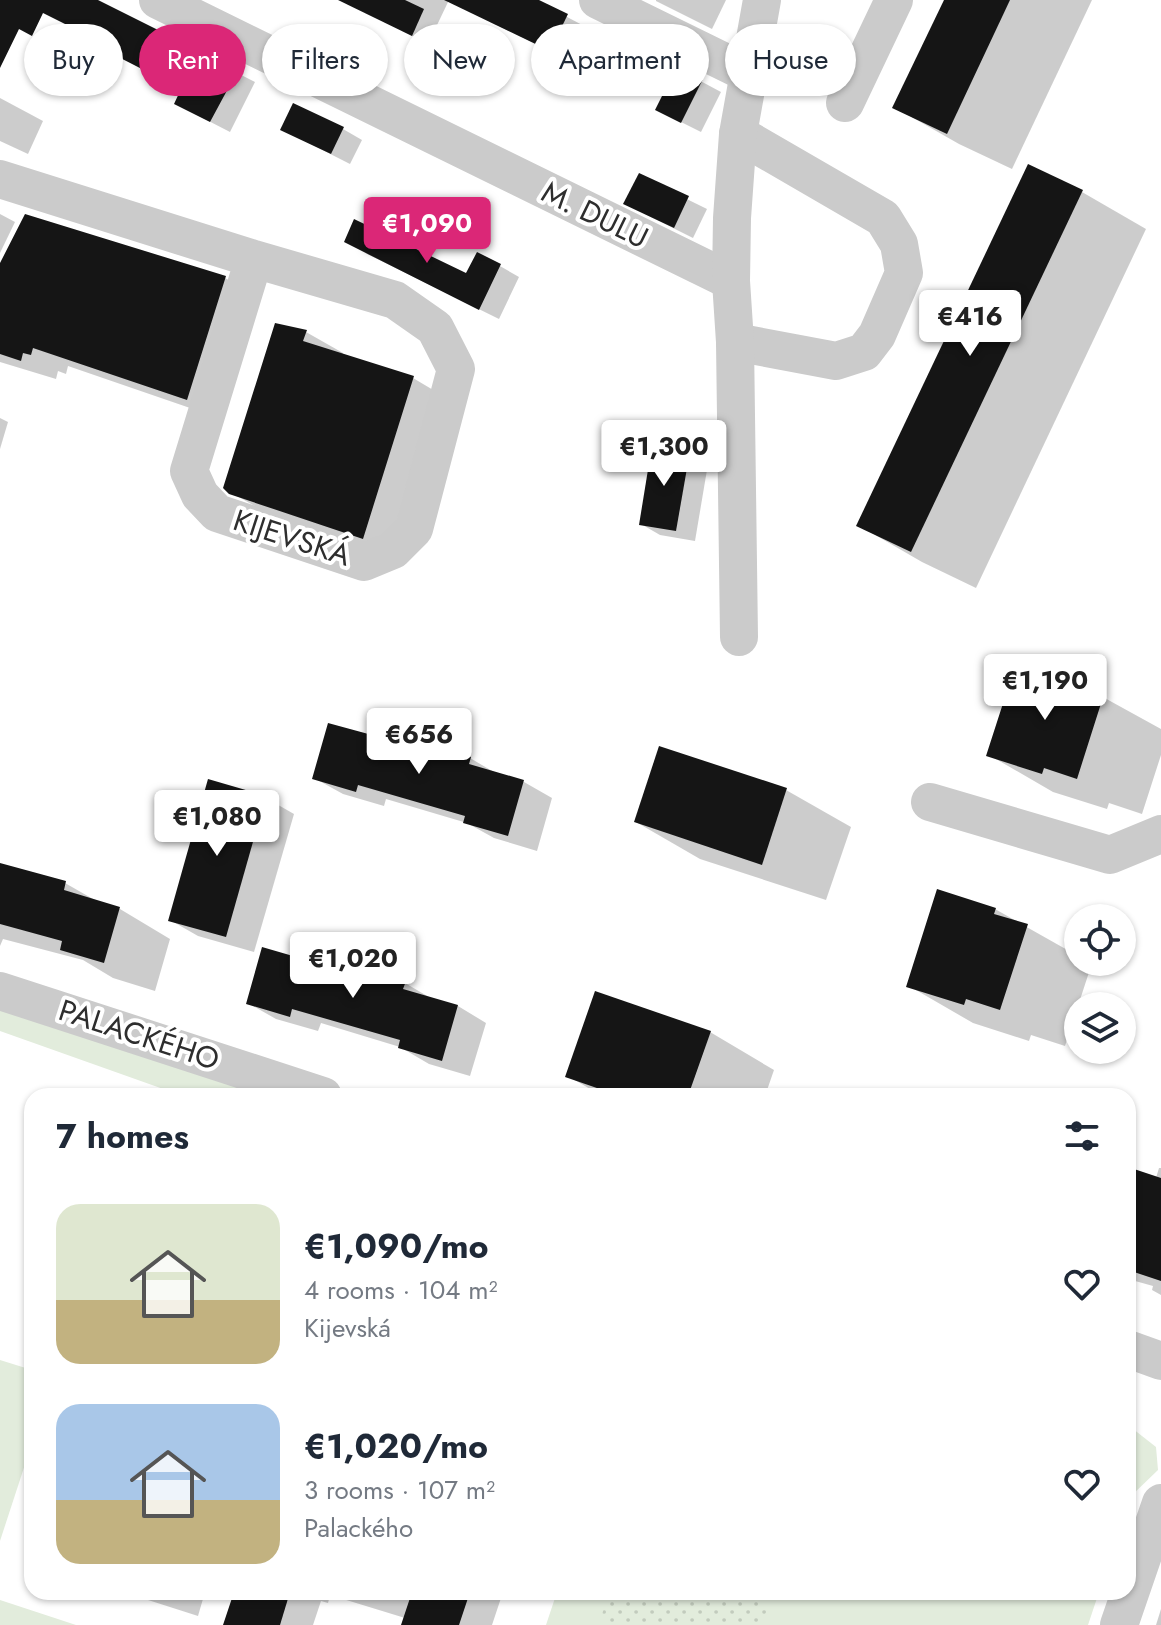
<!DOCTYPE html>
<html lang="en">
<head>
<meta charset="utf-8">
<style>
	:root { --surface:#fff; --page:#f2f2f3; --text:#1f2937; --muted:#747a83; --accent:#db2777 }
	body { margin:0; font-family:Jost,sans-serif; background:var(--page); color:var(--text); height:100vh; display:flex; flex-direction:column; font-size:30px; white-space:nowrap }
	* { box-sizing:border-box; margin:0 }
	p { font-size:26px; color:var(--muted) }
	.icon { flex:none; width:44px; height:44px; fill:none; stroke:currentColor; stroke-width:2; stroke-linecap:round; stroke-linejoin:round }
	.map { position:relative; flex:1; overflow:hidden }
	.panel { position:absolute; left:24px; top:1088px; width:1112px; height:512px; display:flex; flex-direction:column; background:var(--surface); border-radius:24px; box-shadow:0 2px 6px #0004 }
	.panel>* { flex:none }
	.guide { position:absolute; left:24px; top:24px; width:1114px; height:72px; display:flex; gap:16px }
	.controls { position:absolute; left:1064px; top:904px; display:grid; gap:16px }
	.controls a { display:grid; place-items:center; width:72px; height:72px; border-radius:50%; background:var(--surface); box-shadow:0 2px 6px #0004; font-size:40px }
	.price { position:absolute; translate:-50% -68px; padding:0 18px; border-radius:8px; background:#fff; color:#222; font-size:26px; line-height:52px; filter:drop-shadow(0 2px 4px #0008) }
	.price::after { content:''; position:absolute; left:50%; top:48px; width:24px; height:18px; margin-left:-12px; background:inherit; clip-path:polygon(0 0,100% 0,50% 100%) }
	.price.active { background:var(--accent); color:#fff }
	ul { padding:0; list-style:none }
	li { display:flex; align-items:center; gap:24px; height:200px; padding:0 32px }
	li span { display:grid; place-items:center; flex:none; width:224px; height:160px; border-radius:24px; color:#555 }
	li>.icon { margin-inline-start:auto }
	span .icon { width:96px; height:96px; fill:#fffc; stroke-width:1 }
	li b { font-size:34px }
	h2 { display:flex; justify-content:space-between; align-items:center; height:96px; padding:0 32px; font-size:34px }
	.pill { padding:0 28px; border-radius:36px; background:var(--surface); box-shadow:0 2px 6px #0004; font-size:28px; line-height:72px }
	.pill.active { background:var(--accent); color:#fff }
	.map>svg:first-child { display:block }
</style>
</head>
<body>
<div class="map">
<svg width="1161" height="1625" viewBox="0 0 1161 1625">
	<defs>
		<pattern id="park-dots" width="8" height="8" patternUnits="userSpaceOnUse" patternTransform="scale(2)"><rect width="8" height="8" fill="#e2ecdc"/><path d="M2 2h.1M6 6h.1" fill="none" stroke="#c2cbbd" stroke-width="1.8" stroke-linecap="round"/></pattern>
	</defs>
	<rect width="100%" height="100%" fill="#fff"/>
	<g fill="#e2ecdc">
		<polygon points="0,1010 284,1096 183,1096 0,1031"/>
		<polygon points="0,1360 32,1370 32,1443 0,1541"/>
		<polygon points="1128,1425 1156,1447 1158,1470 1131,1496 1128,1505"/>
		<polygon points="557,1592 1099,1592 1088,1625 546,1625"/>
		<polygon points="0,1600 76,1625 0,1625"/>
	</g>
	<polygon fill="url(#park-dots)" points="610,1592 769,1592 764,1625 598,1625"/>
	<g fill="#0003">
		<polygon points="26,0 94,0 255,82 230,132 195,114 183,89"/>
		<polygon points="372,0 449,0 428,44 383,21"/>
		<polygon points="477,0 535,0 586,27 570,60 490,22"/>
		<polygon points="726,0 712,29 656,1 656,0"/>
		<polygon points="946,0 1092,0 1012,169 959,144 894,107"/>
		<polygon points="678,69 721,92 701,132 677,120"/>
		<polygon points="0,98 43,121 28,154 0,141"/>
		<polygon points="343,129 362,140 350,164 283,130"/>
		<polygon points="640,176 707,209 693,238 645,214"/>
		<polygon points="1082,192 1146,229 976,588 922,562 858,525"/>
		<polygon points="0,214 15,222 0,253"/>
		<polygon points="365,253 467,276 500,266 519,277 499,319"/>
		<polygon points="0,268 225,278 260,298 222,419 68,366 66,374 58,371 56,379 0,362"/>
		<polygon points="306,332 343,353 342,356 413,378 450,400 400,558 269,514 230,492"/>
		<polygon points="0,418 8,422 0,449"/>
		<polygon points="689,453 708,464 695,541 660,535 641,524"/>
		<polygon points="1019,663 1072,680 1161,729 1161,755 1142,814 1109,803 1107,809 1053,792 989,755"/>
		<polygon points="384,741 470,758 499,775 524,782 552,798 537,851 494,838 467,823 386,799 384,806 343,794 314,778"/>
		<polygon points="660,749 786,790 851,827 826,900 700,859 636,822"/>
		<polygon points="210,782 266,798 294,814 254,952 198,936 170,920"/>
		<polygon points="0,865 65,883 100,903 120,909 170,939 155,991 113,978 83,960 3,939 0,946"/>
		<polygon points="995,909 1078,956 1078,962 1092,963 1065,1046 1031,1035 1029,1041 973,1023 909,986"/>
		<polygon points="319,966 405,983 434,1000 458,1006 486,1023 470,1076 429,1064 400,1047 321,1023 318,1031 276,1019 248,1003"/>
		<polygon points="710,1032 774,1070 765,1096 602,1096 568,1076"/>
		<polygon points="1159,1168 1161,1168 1161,1295 1152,1290 1153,1286 1128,1279 1128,1170 1156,1178"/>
		<polygon points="123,1592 205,1592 198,1616"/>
		<polygon points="236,1592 503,1592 492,1625 403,1625 405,1618 330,1595 328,1603 321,1601 313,1625 226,1625"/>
		<polygon points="1161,1609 1161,1625 1156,1625"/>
	</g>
	<g fill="#151515">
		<polygon points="0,0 98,0 238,70 210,122 174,104 181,89 91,43 93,38 43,13 32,36 19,29 0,68"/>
		<polygon points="338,0 405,0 424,9 412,36"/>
		<polygon points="444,0 539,0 568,14 550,51"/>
		<polygon points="944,0 1010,0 947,134 892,108"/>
		<polygon points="677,66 703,79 681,123 655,110"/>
		<polygon points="293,103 344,127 331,154 280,130"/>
		<polygon points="1028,164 1083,190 911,552 856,526"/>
		<polygon points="639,173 689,196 674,228 623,204"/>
		<polygon points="25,214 226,276 187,400 33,348 31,355 23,353 21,361 0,354 0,263"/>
		<polygon points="354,219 466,273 477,252 501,264 479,310 344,242"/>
		<polygon points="275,323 307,330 303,341 414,376 363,539 229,494 223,488"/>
		<polygon points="652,445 690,451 676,531 639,525"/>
		<polygon points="1017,660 1073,678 1071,684 1104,694 1077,779 1044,768 1042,774 986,756"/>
		<polygon points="328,723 383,738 385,732 471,757 469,764 524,780 508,836 463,823 465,816 358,785 356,792 312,779"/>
		<polygon points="659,746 787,788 762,865 634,822"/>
		<polygon points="208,779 266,796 226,937 168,921"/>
		<polygon points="0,863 66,881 64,890 120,907 104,963 60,950 62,941 0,924"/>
		<polygon points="937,889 996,908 994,914 1028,924 1000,1010 966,999 964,1005 906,987"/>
		<polygon points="262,947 317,963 319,955 406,981 403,989 458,1005 442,1061 398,1048 400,1040 292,1009 290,1017 246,1004"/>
		<polygon points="595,991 711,1031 688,1096 620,1096 565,1077"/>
		<polygon points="1128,1167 1161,1178 1161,1281 1128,1270"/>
		<polygon points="234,1592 290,1592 280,1625 223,1625"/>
		<polygon points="412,1592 470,1592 459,1625 401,1625"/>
	</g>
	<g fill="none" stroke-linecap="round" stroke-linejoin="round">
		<g stroke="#cbcbcb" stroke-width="38">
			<polyline points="158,0 731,281"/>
			<polyline points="598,0 749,74"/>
			<polyline points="845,103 894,0"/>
			<polyline points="0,179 254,259 395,300 435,328 456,369 414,529 393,550 364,562 217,513 200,495 189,471 254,259"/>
			<polyline points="735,342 836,361 864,352 877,335 904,273 899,244 883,218 738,134"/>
			<polyline points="739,637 735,342 731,281 732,218 738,134 762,0"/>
			<polyline points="930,802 1110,855 1161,834"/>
			<polyline points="0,991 323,1096"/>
			<polyline points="1128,1349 1161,1361"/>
			<polyline points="1119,1625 1161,1503"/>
		</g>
	</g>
	<g text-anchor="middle" stroke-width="8" stroke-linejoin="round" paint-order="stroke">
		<g font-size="30" fill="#2e2e2e" stroke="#fff">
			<text transform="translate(595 215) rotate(26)" y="10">M. DULU</text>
			<text transform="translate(292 538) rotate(18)" y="10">KIJEVSKÁ</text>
			<text transform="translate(139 1035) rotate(18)" y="10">PALACKÉHO</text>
		</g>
	</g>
</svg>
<div class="controls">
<a><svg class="icon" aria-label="locate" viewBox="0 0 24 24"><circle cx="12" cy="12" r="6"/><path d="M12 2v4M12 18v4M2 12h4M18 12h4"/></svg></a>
<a><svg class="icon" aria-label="layers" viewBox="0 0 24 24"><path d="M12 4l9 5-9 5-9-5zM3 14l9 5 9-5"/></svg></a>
</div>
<b class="price active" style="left:427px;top:265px">€1,090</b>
<b class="price" style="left:970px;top:358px">€416</b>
<b class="price" style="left:664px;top:488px">€1,300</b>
<b class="price" style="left:1045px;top:722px">€1,190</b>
<b class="price" style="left:419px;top:776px">€656</b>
<b class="price" style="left:217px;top:858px">€1,080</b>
<b class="price" style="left:353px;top:1000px">€1,020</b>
<div class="guide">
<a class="pill">Buy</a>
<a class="pill active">Rent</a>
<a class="pill">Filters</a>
<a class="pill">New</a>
<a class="pill">Apartment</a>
<a class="pill">House</a>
</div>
<section class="panel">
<h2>7 homes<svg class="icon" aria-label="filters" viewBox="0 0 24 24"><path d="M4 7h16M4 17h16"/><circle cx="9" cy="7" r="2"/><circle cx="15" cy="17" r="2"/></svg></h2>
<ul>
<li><span style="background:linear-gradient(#dfe7d0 60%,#c2b280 0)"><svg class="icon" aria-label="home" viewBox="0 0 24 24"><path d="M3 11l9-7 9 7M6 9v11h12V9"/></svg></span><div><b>€1,090/mo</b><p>4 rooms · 104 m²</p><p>Kijevská</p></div><svg class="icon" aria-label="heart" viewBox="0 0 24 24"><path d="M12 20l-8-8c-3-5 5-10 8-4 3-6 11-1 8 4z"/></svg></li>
<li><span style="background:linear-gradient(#a9c7e8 60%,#c2b280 0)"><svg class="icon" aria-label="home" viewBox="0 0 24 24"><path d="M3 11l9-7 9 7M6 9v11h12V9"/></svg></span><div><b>€1,020/mo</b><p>3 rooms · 107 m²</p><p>Palackého</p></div><svg class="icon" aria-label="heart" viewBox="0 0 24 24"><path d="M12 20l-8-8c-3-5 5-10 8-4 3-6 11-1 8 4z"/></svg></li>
</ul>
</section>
</div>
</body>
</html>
